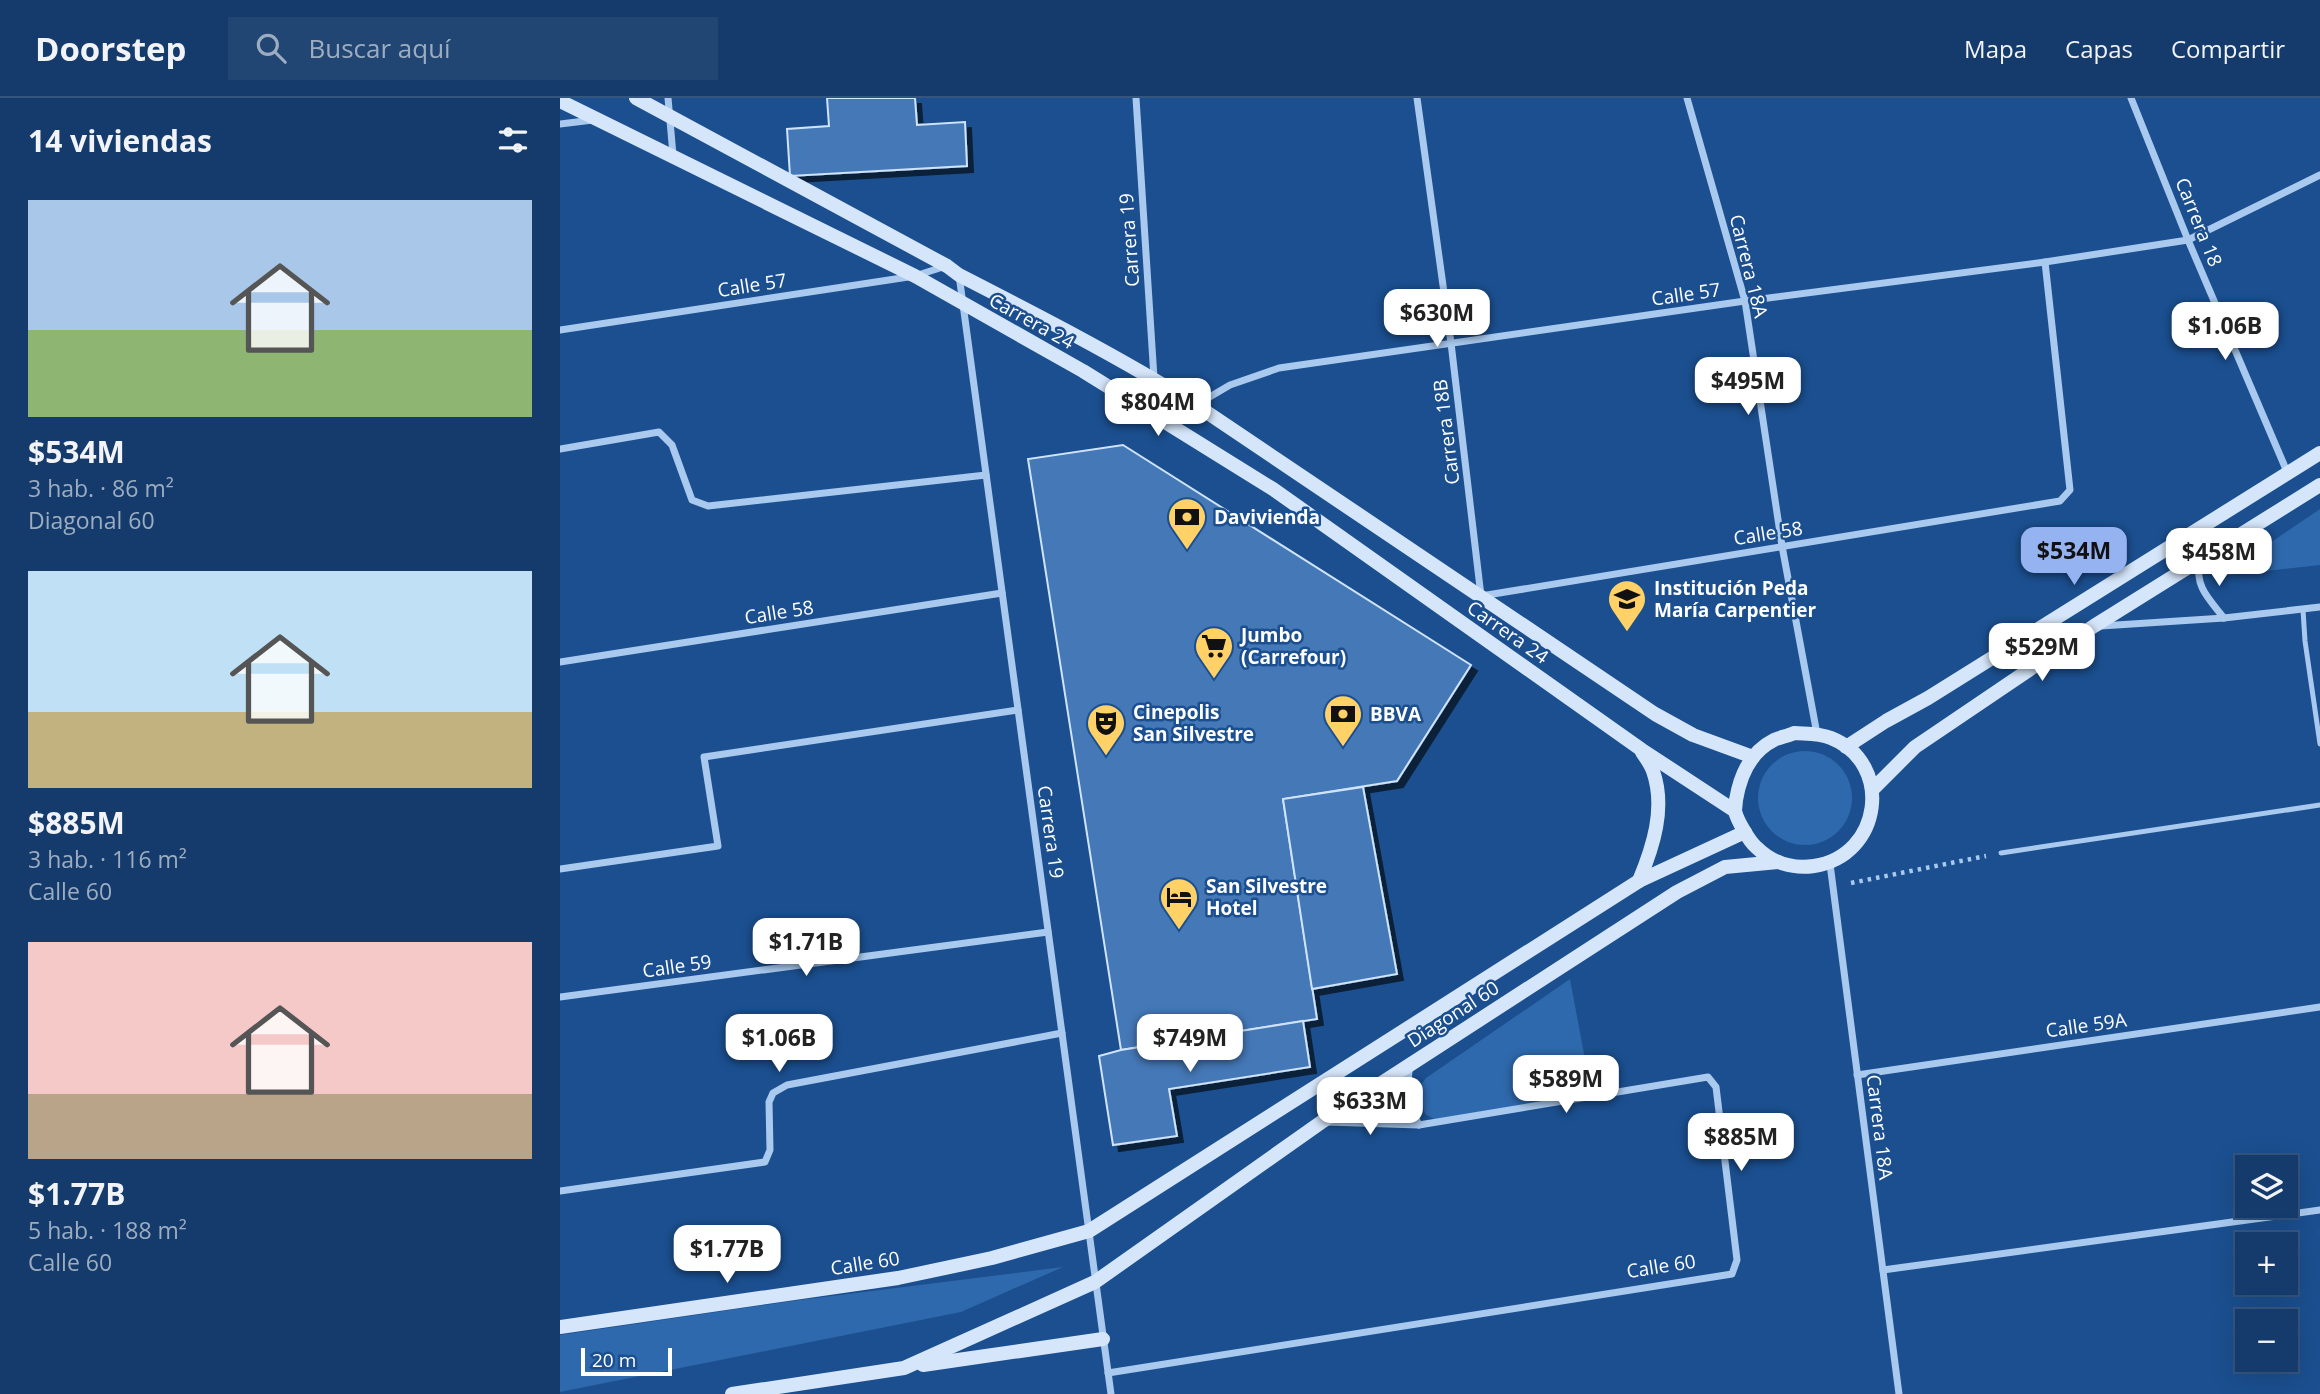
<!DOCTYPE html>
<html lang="es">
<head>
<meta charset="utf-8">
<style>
	:root { --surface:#143b6b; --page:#214673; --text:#f1f3f6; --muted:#9dadc1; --line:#33557e; --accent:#95b2f1 }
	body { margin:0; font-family:"Open Sans",sans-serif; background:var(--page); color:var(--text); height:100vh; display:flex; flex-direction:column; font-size:26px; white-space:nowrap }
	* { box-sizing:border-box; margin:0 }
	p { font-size:23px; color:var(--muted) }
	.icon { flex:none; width:38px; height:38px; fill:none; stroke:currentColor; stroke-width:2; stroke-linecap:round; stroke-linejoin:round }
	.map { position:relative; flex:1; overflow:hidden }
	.details { display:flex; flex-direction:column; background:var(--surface); width:560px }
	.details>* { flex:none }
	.controls { position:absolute; left:1675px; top:1057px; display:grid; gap:14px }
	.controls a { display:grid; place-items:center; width:63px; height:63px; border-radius:0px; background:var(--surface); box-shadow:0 7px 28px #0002,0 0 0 2px var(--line); font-size:35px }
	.scale { position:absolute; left:21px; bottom:18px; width:91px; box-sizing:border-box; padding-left:7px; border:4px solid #fff; border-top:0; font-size:19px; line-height:24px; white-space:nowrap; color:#fff; -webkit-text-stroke:5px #1b4f8f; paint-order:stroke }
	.price { position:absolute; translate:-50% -60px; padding:0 16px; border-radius:14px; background:#fff; color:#222; font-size:23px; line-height:46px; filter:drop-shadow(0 2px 4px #0008) }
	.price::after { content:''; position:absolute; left:50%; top:42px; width:21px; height:16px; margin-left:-10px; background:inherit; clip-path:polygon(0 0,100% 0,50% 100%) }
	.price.selected { background:var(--accent); color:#111 }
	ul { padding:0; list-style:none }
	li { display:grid; align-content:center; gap:14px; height:371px; padding:0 28px }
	li span { display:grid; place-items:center; height:217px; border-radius:0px; color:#555 }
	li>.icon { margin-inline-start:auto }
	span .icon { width:126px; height:126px; fill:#fffc; stroke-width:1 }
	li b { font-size:30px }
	h2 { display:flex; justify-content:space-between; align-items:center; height:84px; padding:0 28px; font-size:30px }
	header { display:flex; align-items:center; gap:42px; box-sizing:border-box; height:98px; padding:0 35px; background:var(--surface); border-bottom:2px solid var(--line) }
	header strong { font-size:33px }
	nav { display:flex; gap:38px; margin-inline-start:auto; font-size:24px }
	.search { width:490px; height:63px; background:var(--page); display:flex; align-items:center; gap:18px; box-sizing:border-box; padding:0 24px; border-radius:0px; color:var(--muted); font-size:26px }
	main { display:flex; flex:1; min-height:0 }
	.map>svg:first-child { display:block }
</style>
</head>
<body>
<header>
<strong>Doorstep</strong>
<div class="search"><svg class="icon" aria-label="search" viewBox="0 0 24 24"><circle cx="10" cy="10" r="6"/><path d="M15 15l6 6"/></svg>Buscar aquí</div>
<nav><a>Mapa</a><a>Capas</a><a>Compartir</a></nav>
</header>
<main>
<section class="details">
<h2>14 viviendas<svg class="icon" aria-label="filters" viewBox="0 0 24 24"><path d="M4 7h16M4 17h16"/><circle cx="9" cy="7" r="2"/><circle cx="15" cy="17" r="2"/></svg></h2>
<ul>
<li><span style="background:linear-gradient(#a9c7e8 60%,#8fb573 0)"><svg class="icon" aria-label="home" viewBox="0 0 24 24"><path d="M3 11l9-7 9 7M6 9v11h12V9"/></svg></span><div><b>$534M</b><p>3 hab. · 86 m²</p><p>Diagonal 60</p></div></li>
<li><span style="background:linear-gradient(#bfe0f5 65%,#c2b280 0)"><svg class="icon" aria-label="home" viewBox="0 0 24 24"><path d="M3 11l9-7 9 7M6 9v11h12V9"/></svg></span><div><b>$885M</b><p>3 hab. · 116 m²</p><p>Calle 60</p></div></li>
<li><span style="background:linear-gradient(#f6c9c9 70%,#b9a48a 0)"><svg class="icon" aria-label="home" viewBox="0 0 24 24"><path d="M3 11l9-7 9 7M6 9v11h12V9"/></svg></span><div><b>$1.77B</b><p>5 hab. · 188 m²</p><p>Calle 60</p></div></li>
</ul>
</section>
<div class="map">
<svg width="1760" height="1296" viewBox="0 0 1760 1296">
	<defs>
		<filter id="shadow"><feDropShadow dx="6" dy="6" stdDeviation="0" flood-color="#0009"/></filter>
	</defs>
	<rect width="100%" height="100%" fill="#1b4f8f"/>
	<g fill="#2e69ad">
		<polygon points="1760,411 1760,467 1661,478"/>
		<circle cx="1245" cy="700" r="47"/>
		<polygon points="1010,881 1032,998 876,1022 865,1016 858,991 866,980"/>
		<polygon points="503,1169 401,1214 0,1294 0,1237 232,1203"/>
	</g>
	<g fill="#4478b7" stroke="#cfe3fa" stroke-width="2" filter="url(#shadow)">
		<polygon points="267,0 355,0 357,27 405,24 407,68 230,78 227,31 269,28"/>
		<polygon points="563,347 911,567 837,683 723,701 757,921 561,952 468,361"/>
		<polygon points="803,689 837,876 752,891 723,701"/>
		<polygon points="743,923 750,969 609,991 617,1038 553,1047 539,958 561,952"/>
	</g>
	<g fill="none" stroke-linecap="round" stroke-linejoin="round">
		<polyline stroke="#a9c9ee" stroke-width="4.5" stroke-dasharray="3.5 5" stroke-linecap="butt" points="1291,785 1426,758"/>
		<g stroke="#a9c9ee" stroke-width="5">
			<polyline points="1743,512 1745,543 1760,646"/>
			<polyline points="1441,755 1760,707"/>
		</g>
		<g stroke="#a9c9ee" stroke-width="7">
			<polyline points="108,0 113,57"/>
			<polyline points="576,0 594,280"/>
			<polyline points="857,0 891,245 921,498 1500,403 1510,392 1485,164"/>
			<polyline points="1127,0 1185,203 1222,448 1257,636"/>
			<polyline points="1571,0 1628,142 1728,376"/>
			<polyline points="0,26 33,22"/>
			<polyline points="399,177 551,1296"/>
			<polyline points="0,232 355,178 386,168"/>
			<polyline points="636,307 670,287 719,270 1185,203 1485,164 1628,142 1760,77"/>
			<polyline points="0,351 99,334 112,347 132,402 148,408 426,377"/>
			<path d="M1640 463C1634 488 1649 501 1664 520"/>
			<polyline points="1541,528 1664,520 1760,509"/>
			<polyline points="0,564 442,495"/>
			<polyline points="1270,766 1339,1296"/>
			<polyline points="0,771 158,748 144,659 458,612"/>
			<polyline points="0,899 488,834"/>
			<path d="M850 967C846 990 848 1006 859 1027"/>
			<polyline points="1297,977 1760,909"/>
			<polyline points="0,1093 205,1064 210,1052 209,1004 213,995 227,987 502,935"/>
			<polyline points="1323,1172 1760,1112"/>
			<polyline points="548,1275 1172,1176 1177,1162 1156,989 1148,979 859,1027 767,1024"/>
		</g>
		<g stroke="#d6e6fa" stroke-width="14">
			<path d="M76 0 387 168 399 177C479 218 559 259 636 307L1095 616 1133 637 1193 659"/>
			<polyline points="0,3 355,178 523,273 713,391 1082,652 1175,713"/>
			<path d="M1234 635C1247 636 1259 635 1271 640 1334 665 1322 758 1254 768 1233 771 1212 765 1196 749 1189 743 1177 722 1175 713 1175 712 1176 703 1176 702 1180 678 1190 654 1214 642 1220 639 1228 638 1234 635Z"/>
			<polyline points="1286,649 1326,623 1368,600 1760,355"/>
			<polyline points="1312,692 1355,649 1534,528 1760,387"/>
			<path d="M1079 783C1093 749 1106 710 1093 673 1091 667 1086 660 1082 654"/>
			<polyline points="0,1229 338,1180 432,1160 529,1133 1079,783 1185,734"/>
			<polyline points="363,1267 543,1241"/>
			<polyline points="172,1296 344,1270 535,1184 763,1023 1117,794 1165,769 1218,764"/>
		</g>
	</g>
	<defs>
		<symbol id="bank-pin" viewBox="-11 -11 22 30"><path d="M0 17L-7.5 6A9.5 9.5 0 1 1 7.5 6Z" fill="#ffd166" stroke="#1b4f8f"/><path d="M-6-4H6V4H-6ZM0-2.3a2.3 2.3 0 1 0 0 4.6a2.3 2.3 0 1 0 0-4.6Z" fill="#111"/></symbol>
		<symbol id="school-pin" viewBox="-11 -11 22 30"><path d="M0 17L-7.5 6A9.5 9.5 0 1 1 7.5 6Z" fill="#ffd166" stroke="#1b4f8f"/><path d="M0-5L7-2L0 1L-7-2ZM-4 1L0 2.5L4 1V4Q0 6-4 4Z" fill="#111"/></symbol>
		<symbol id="supermarket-pin" viewBox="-11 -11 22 30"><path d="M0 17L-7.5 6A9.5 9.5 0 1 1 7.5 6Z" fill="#ffd166" stroke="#1b4f8f"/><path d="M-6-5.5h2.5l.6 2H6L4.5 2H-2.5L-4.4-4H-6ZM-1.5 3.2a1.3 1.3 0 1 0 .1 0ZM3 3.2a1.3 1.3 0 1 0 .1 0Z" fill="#111"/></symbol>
		<symbol id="theatre-pin" viewBox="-11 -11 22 30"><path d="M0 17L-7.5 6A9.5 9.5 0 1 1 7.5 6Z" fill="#ffd166" stroke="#1b4f8f"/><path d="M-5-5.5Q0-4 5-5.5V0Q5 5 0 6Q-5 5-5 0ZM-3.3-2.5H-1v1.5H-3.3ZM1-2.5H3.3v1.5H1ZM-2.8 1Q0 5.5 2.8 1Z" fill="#111"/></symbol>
		<symbol id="hotel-pin" viewBox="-11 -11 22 30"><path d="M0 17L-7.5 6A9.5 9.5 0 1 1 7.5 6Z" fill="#ffd166" stroke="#1b4f8f"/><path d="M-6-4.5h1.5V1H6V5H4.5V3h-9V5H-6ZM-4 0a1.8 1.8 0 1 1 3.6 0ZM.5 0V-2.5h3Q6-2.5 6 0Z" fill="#111"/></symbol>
	</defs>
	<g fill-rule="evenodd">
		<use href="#bank-pin" x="605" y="397" width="44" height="60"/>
		<use href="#school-pin" x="1045" y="479" width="44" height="60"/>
		<use href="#supermarket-pin" x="632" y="526" width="44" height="60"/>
		<use href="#bank-pin" x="761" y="594" width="44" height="60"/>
		<use href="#theatre-pin" x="524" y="603" width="44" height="60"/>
		<use href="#hotel-pin" x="597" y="777" width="44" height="60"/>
	</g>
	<g text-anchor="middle" stroke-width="5" stroke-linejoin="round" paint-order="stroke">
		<g font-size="19" fill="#fff" stroke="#1b4f8f">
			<text transform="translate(1639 124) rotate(68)" y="7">Carrera 18</text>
			<text transform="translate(569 142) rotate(-94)" y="7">Carrera 19</text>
			<text transform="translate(1189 168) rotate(76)" y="7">Carrera 18A</text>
			<text transform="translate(192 187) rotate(-9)" y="7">Calle 57</text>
			<text transform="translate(1126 196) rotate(-8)" y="7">Calle 57</text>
			<text transform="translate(472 223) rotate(29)" y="7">Carrera 24</text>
			<text transform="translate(886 334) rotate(-97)" y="7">Carrera 18B</text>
			<text transform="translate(1208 435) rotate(-9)" y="7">Calle 58</text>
			<text transform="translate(219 514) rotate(-9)" y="7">Calle 58</text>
			<text transform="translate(948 534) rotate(35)" y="7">Carrera 24</text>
			<text transform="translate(491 734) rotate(82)" y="7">Carrera 19</text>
			<text transform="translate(117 868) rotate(-8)" y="7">Calle 59</text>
			<text transform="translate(893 916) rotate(-33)" y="7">Diagonal 60</text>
			<text transform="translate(1526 927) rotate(-8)" y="7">Calle 59A</text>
			<text transform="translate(1320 1029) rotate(83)" y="7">Carrera 18A</text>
			<text transform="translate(305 1165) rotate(-9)" y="7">Calle 60</text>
			<text transform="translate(1101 1168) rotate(-9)" y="7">Calle 60</text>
		</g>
		<g font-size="19" font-weight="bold" fill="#fff" stroke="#1b4f8f" text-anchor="start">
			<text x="654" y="426">Davivienda</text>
			<text x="1094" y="497">Institución Peda<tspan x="1094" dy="22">María Carpentier</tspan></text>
			<text x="681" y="544">Jumbo<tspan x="681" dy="22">(Carrefour)</tspan></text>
			<text x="573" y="621">Cinepolis<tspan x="573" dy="22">San Silvestre</tspan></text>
			<text x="810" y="623">BBVA</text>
			<text x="646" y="795">San Silvestre<tspan x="646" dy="22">Hotel</tspan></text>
		</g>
	</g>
</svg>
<div class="controls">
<a><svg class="icon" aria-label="layers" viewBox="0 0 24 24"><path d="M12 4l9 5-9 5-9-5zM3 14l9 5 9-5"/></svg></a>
<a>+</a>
<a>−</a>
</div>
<div class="scale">20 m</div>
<b class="price" style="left:877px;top:251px">$630M</b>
<b class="price" style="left:1665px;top:264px">$1.06B</b>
<b class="price" style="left:1188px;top:319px">$495M</b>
<b class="price" style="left:598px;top:340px">$804M</b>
<b class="price selected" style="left:1514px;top:489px">$534M</b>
<b class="price" style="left:1659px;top:490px">$458M</b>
<b class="price" style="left:1482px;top:585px">$529M</b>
<b class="price" style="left:246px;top:880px">$1.71B</b>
<b class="price" style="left:219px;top:976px">$1.06B</b>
<b class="price" style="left:630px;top:976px">$749M</b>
<b class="price" style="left:1006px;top:1017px">$589M</b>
<b class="price" style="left:810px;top:1039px">$633M</b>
<b class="price" style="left:1181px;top:1075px">$885M</b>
<b class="price" style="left:167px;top:1187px">$1.77B</b>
</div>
</main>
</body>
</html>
